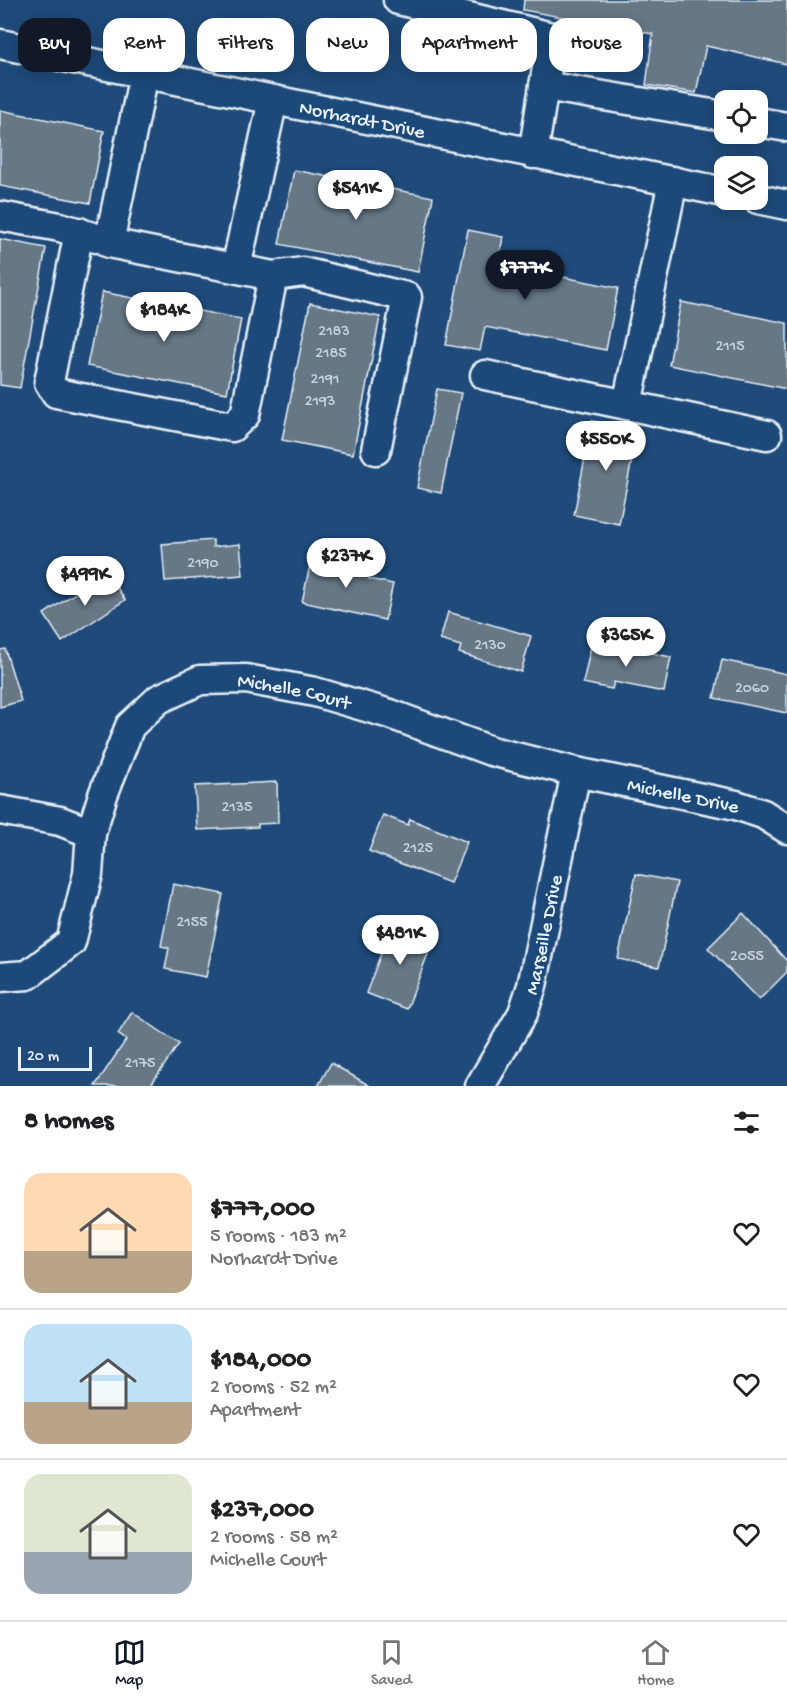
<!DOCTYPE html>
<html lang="en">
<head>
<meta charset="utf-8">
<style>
	:root { --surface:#fff; --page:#f6f6f6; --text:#202124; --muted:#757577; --line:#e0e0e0; --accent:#111827 }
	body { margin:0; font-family:"Gochi Hand",sans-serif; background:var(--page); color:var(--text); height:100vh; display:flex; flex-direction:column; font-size:22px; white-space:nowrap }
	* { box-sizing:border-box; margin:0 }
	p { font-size:20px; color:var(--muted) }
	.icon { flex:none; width:33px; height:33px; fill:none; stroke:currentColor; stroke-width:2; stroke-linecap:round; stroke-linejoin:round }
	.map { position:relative; height:1086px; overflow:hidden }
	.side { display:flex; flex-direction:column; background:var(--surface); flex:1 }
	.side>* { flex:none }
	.hud { position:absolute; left:18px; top:18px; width:752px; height:54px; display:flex; gap:12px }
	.controls { position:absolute; left:714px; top:90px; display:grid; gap:12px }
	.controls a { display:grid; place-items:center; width:54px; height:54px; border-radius:12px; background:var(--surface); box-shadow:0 3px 15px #0003; font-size:30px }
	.scale { position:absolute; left:18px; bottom:15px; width:74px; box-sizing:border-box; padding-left:6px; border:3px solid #e8f1f8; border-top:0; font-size:16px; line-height:21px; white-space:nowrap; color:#e8f1f8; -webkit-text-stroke:4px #1f4a7a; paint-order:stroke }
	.price { position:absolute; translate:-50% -51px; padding:0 14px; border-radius:21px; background:#fff; color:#222; font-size:20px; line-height:39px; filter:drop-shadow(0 2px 3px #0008) }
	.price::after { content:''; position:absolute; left:50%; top:36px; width:18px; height:14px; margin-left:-9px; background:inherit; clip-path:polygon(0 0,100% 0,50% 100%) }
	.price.on { background:var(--accent); color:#fff }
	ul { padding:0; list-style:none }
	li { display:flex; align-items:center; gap:18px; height:150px; padding:0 24px }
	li+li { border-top:2px solid var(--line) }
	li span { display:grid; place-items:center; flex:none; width:168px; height:120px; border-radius:18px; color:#555 }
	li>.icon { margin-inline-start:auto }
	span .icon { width:72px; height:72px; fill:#fffc; stroke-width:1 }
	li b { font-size:26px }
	h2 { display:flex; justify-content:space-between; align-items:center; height:72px; padding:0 24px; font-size:26px }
	.pill { padding:0 21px; border-radius:18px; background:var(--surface); box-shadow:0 3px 15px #0003; font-size:21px; line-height:54px }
	.pill.on { background:var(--accent); color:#fff }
	.menu { display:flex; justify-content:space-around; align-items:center; height:84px; border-top:2px solid var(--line); background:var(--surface); font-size:16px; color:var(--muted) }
	.menu a { display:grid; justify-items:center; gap:3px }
	.menu .on { color:var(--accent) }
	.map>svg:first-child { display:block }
</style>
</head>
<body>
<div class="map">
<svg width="787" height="1086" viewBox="0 0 787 1086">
	<rect width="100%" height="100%" fill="#1f4a7a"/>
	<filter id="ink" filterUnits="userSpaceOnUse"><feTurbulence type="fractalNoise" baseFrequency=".0167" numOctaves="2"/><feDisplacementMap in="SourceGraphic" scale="12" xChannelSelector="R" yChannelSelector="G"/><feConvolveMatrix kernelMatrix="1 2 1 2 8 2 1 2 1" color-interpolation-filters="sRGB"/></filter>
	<g filter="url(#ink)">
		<g fill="#667786" stroke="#e8f1f8" stroke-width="1.5">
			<polygon points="524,0 787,0 787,64 706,46 696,93 646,85 653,34 523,10"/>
			<polygon points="0,110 104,131 90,203 0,186"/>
			<polygon points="294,170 433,197 418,272 279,244"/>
			<polygon points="468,230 503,237 498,264 618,288 606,350 485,327 480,351 446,345"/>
			<polygon points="0,239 46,248 20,388 0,385"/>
			<polygon points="102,292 241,319 227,393 87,366"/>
			<polygon points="681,302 787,323 787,389 669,365"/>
			<polygon points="310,303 380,317 353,454 282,440"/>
			<polygon points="437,389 461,393 441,493 417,488"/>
			<polygon points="592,421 638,430 619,524 574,515"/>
			<polygon points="213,540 213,547 240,544 243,575 165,581 162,544"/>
			<polygon points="312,556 371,568 369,579 393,584 385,620 302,602"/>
			<polygon points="107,572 125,600 62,642 44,614"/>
			<polygon points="448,612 531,636 521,672 459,653 461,646 440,640"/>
			<polygon points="592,641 671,657 664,692 614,682 612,689 583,683"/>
			<polygon points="5,649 21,701 0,707 0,650"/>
			<polygon points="722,660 787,674 787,713 714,698"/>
			<polygon points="277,782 278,823 258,824 258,827 197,830 195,786"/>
			<polygon points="383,815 408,825 410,819 467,842 450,883 369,851"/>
			<polygon points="636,874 677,882 659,967 618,959"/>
			<polygon points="173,884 223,894 206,977 165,969 169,948 161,946"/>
			<polygon points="743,913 787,961 787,972 759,1000 708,948"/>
			<polygon points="393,922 434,938 407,1009 366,993"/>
			<polygon points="132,1012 179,1044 150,1086 95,1086 126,1040 118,1034"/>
			<polygon points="331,1063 370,1086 318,1086"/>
		</g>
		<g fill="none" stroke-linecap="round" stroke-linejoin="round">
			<defs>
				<g id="minor">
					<polyline points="398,0 552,37 533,154"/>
					<path id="s1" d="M0 44 724 192"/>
					<polyline points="144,74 109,243 273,276 303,272 407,297 376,450"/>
					<polyline points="544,86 724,116"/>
					<polyline points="758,122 787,127"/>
					<polyline points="673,181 627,405 767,435"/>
					<polyline points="758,199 787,205"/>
					<polyline points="0,216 60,227 96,238"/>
					<polyline points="79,232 49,382 56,393 232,427 245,415 273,276"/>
					<polyline points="236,268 273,100"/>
					<polyline points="485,375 627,405"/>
					<polyline points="0,810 60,821 91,833 88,874 71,942 28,975 0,977"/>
					<path id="s2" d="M91 833 103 795 130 726 159 699 200 680 246 679 315 692 390 714 491 751 576 772 736 805 763 814 787 829"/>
					<path id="s3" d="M480 1086 523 1013 532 986 576 772"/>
				</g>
			</defs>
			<use href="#minor" stroke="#e8f1f8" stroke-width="33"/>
			<use href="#minor" stroke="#1f4a7a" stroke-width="28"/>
		</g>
	</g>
	<g text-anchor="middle" stroke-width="6" stroke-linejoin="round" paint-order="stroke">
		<g font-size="16" fill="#c8d2dc">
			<text x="334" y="335">2183</text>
			<text x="730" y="350">2115</text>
			<text x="331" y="357">2185</text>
			<text x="325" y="383">2191</text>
			<text x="320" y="405">2193</text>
			<text x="203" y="567">2190</text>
			<text x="490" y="649">2130</text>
			<text x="752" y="692">2060</text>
			<text x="237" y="811">2135</text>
			<text x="418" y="852">2125</text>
			<text x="192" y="926">2155</text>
			<text x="747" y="960">2055</text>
			<text x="140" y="1067">2175</text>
		</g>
		<g font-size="20" fill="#e8f1f8" stroke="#1f4a7a">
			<text dy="7" stroke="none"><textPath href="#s1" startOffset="370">Norhardt Drive</textPath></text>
			<text dy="7" stroke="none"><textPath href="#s2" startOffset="294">Michelle Court</textPath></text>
			<text dy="7" stroke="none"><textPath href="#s2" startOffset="698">Michelle Drive</textPath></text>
			<text dy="7" stroke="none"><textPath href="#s3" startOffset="166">Marseille Drive</textPath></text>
		</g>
	</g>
</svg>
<div class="controls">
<a><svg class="icon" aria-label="locate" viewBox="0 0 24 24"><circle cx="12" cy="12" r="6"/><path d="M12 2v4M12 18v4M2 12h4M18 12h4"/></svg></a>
<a><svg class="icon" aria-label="layers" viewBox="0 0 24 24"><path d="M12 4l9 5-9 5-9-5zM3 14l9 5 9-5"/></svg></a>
</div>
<div class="scale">20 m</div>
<b class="price" style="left:356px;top:221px">$541K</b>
<b class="price on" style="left:525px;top:301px">$777K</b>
<b class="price" style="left:164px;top:343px">$184K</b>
<b class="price" style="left:606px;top:472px">$550K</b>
<b class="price" style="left:346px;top:589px">$237K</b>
<b class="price" style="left:85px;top:607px">$499K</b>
<b class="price" style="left:626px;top:668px">$365K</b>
<b class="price" style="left:400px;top:966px">$481K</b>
<div class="hud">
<a class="pill on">Buy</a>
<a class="pill">Rent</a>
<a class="pill">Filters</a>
<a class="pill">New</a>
<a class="pill">Apartment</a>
<a class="pill">House</a>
</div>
</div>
<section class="side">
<h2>8 homes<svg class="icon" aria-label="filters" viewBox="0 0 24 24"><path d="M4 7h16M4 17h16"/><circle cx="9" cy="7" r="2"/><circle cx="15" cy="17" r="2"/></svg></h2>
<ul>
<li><span style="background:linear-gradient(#ffd9b3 65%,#b9a48a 0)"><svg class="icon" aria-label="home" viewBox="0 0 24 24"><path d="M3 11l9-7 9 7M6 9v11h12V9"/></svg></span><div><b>$777,000</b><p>5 rooms · 183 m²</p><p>Norhardt Drive</p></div><svg class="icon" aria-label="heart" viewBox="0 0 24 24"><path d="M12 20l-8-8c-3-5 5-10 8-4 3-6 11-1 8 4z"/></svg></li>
<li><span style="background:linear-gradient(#bfe0f5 65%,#b9a48a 0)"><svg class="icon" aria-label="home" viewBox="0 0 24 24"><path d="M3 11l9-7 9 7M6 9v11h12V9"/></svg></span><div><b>$184,000</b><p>2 rooms · 52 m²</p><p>Apartment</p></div><svg class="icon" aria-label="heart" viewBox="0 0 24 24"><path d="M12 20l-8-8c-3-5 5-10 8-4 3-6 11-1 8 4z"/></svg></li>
<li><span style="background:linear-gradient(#dfe7d0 65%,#9aa5b1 0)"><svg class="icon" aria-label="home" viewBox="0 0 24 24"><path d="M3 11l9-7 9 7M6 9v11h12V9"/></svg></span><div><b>$237,000</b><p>2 rooms · 58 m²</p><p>Michelle Court</p></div><svg class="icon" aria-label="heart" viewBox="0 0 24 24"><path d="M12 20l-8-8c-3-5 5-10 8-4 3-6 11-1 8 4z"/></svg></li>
</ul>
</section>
<nav class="menu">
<a class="on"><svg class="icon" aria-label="map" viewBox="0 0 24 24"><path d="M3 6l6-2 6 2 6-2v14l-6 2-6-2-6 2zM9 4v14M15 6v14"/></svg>Map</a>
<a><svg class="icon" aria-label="saved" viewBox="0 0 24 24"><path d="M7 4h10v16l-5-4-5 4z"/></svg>Saved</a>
<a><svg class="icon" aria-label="home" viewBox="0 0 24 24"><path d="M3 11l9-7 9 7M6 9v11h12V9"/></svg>Home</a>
</nav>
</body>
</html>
